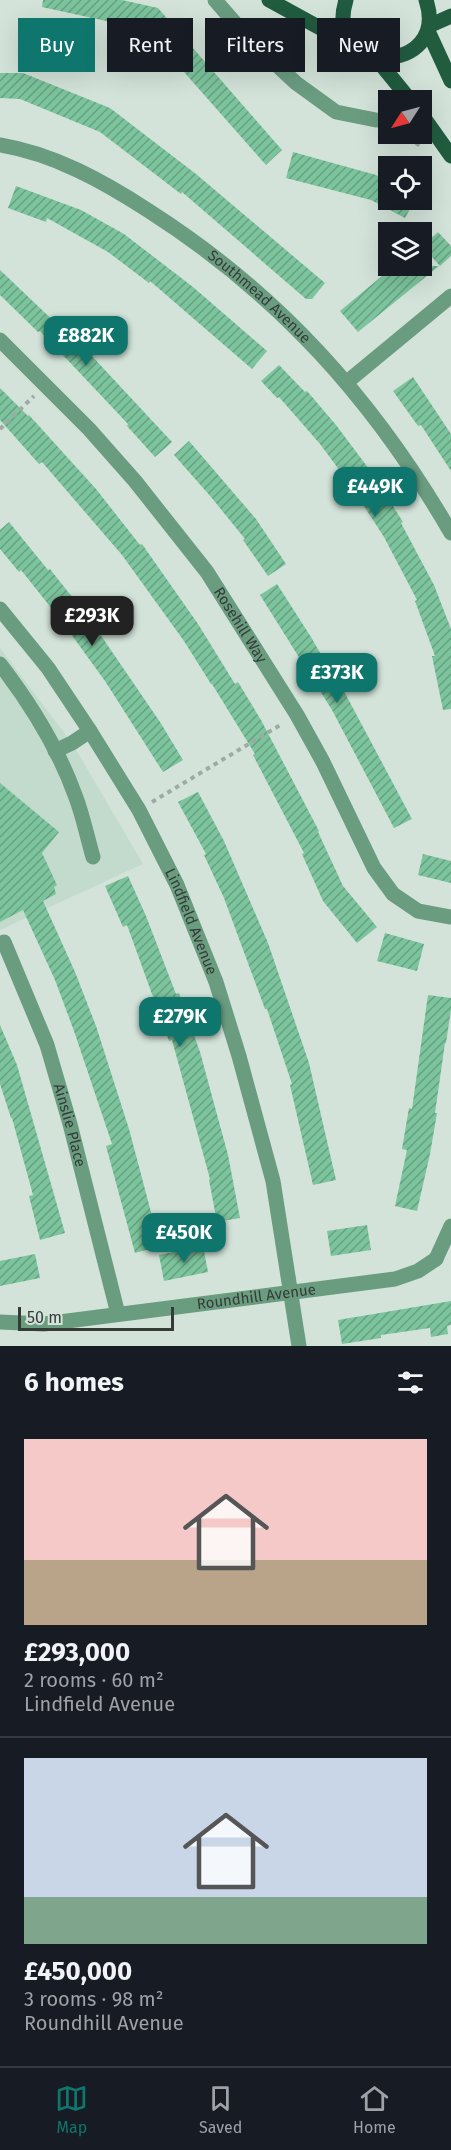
<!DOCTYPE html>
<html lang="en">
<head>
<meta charset="utf-8">
<style>
	:root { --surface:#171b24; --page:#242831; --text:#f1f3f6; --muted:#9ea1a6; --line:#363941; --accent:#0f766e }
	body { margin:0; font-family:"Fira Sans",sans-serif; background:var(--page); color:var(--text); height:100vh; display:flex; flex-direction:column; font-size:22px; white-space:nowrap }
	* { box-sizing:border-box; margin:0 }
	p { font-size:20px; color:var(--muted) }
	.icon { flex:none; width:33px; height:33px; fill:none; stroke:currentColor; stroke-width:2; stroke-linecap:round; stroke-linejoin:round }
	.map { position:relative; height:1346px; overflow:hidden }
	.sheet { display:flex; flex-direction:column; background:var(--surface); flex:1 }
	.sheet>* { flex:none }
	.banner { position:absolute; left:18px; top:18px; width:416px; height:54px; display:flex; gap:12px }
	.needle { width:39px; rotate:234deg }
	.fabs { position:absolute; left:378px; top:90px; display:grid; gap:12px }
	.fabs a { display:grid; place-items:center; width:54px; height:54px; border-radius:0px; background:var(--surface); box-shadow:0 6px 24px #0002; font-size:30px }
	.scale { position:absolute; left:18px; bottom:15px; width:156px; box-sizing:border-box; padding-left:6px; border:3px solid #353c38; border-top:0; font-size:16px; line-height:21px; white-space:nowrap; color:#353c38; -webkit-text-stroke:4px #d3e3d9; paint-order:stroke }
	.price { position:absolute; translate:-50% -51px; padding:0 14px; border-radius:12px; background:var(--accent); color:#fff; font-size:20px; line-height:39px; filter:drop-shadow(0 2px 3px #0008) }
	.price::after { content:''; position:absolute; left:50%; top:36px; width:18px; height:14px; margin-left:-9px; background:inherit; clip-path:polygon(0 0,100% 0,50% 100%) }
	.price.selected { background:#222; color:#fff }
	ul { padding:0; list-style:none }
	li { display:grid; align-content:center; gap:12px; height:318px; padding:0 24px }
	li+li { border-top:2px solid var(--line) }
	li span { display:grid; place-items:center; height:186px; border-radius:0px; color:#555 }
	li>.icon { margin-inline-start:auto }
	span .icon { width:108px; height:108px; fill:#fffc; stroke-width:1 }
	li b { font-size:26px }
	h2 { display:flex; justify-content:space-between; align-items:center; height:72px; padding:0 24px; font-size:26px }
	.chip { padding:0 21px; border-radius:0px; background:var(--surface); box-shadow:0 6px 24px #0002; font-size:21px; line-height:54px }
	.chip.selected { background:var(--accent); color:#fff }
	.menu { display:flex; justify-content:space-around; align-items:center; height:84px; border-top:2px solid var(--line); background:var(--surface); font-size:16px; color:var(--muted) }
	.menu a { display:grid; justify-items:center; gap:3px }
	.menu .selected { color:var(--accent) }
	.map>svg:first-child { display:block }
</style>
</head>
<body>
<div class="map">
<svg width="451" height="1346" viewBox="0 0 451 1346">
	<defs>
		<pattern id="building-hatch" width="6" height="6" patternUnits="userSpaceOnUse" patternTransform="scale(1.5)"><rect width="6" height="6" fill="#7cc49d"/><path d="M-1 1l2-2M0 6l6-6M5 7l2-2" fill="none" stroke="#66a081"/></pattern>
	</defs>
	<rect width="100%" height="100%" fill="#d3e3d9"/>
	<polygon fill="#c3dbcd" points="0,648 72,743 143,864 0,930"/>
	<g fill="url(#building-hatch)">
		<polygon points="43,0 122,0 158,8 282,150 266,165 147,30 42,7"/>
		<polygon points="0,73 23,73 110,108 196,174 325,283 312,299 306,299 182,192 181,194 100,132 20,99 0,98"/>
		<polygon points="293,152 376,175 388,182 388,200 415,200 405,218 371,200 286,178"/>
		<polygon points="16,186 81,210 124,234 193,287 267,351 252,369 150,281 149,283 108,252 47,218 46,222 8,208"/>
		<polygon points="438,232 451,246 451,256 440,266 422,246"/>
		<polygon points="394,266 439,266 358,332 340,311"/>
		<polygon points="0,270 61,328 63,325 172,442 155,457 127,426 128,424 78,371 40,331 38,332 0,295"/>
		<polygon points="279,365 305,392 307,391 336,425 372,473 403,522 401,523 434,585 451,629 451,709 443,710 432,656 435,656 415,601 417,600 384,537 349,483 320,444 279,397 277,398 261,381"/>
		<polygon points="413,377 451,434 451,471 421,425 418,426 393,391"/>
		<polygon points="0,388 28,416 29,415 96,489 140,545 142,544 198,624 235,684 238,682 261,720 319,831 318,832 343,886 377,927 357,943 323,901 302,854 304,853 253,755 255,754 212,684 211,684 184,641 122,555 42,462 39,464 0,420"/>
		<polygon points="189,441 256,519 286,564 268,576 243,540 245,539 211,497 174,455"/>
		<polygon points="9,522 48,570 50,569 91,621 160,722 183,760 163,772 105,681 60,619 21,570 19,572 0,549 0,530"/>
		<polygon points="277,584 311,637 336,681 338,680 412,819 394,828 332,710 260,595"/>
		<polygon points="0,783 59,832 42,853 57,885 54,887 56,894 43,901 75,972 96,1026 129,1129 160,1246 135,1253 106,1146 112,1144 74,1031 55,980 23,910 0,922"/>
		<polygon points="198,792 224,841 268,943 309,1063 336,1180 313,1185 290,1085 292,1084 267,1009 265,1009 224,898 204,855 206,854 178,802"/>
		<polygon points="423,854 451,861 451,883 418,875"/>
		<polygon points="128,876 146,916 176,994 179,993 200,1052 228,1155 240,1218 217,1222 209,1180 210,1179 172,1040 169,1041 127,925 123,927 105,886"/>
		<polygon points="385,933 424,944 417,971 377,961"/>
		<polygon points="428,995 451,998 451,1010 446,1043 445,1043 435,1113 437,1113 430,1154 417,1211 395,1206 407,1150 402,1149 409,1108 412,1109"/>
		<polygon points="0,1025 17,1065 65,1233 40,1240 29,1196 33,1195 12,1118 11,1118 0,1084"/>
		<polygon points="367,1225 371,1250 331,1256 327,1231"/>
		<polygon points="203,1246 208,1272 164,1281 159,1255"/>
		<polygon points="35,1254 40,1278 0,1286 0,1261"/>
		<polygon points="451,1301 451,1325 447,1326 448,1334 431,1337 430,1328 381,1335 381,1338 342,1344 338,1320"/>
	</g>
	<g fill="none" stroke-linecap="round" stroke-linejoin="round">
		<g stroke="#9eaba3" stroke-width="4" stroke-dasharray="4.5 4.5" stroke-linecap="butt">
			<polyline points="400,134 421,146"/>
			<polyline points="0,429 34,396"/>
			<polyline points="152,802 282,724"/>
		</g>
		<g stroke="#6a9c80" stroke-width="15">
			<polyline points="215,0 248,38 296,83 336,112 376,120"/>
			<path id="s1" d="M0 145C54 154 103 181 149 211 279 294 374 400 451 533"/>
			<path id="s2" d="M0 340 89 429 135 481 207 572 297 715 323 762 374 868 393 894 418 911 451 917"/>
			<polyline points="347,382 451,296"/>
			<path id="s3" d="M0 609 48 668 90 731 139 810 177 885 216 982 239 1056 273 1181 299 1346"/>
			<path d="M0 664C30 703 58 748 75 795 83 815 87 837 93 857"/>
			<polyline points="55,751 72,743 90,731"/>
			<path id="s4" d="M4 942 47 1045 70 1124 118 1314"/>
			<polyline points="436,1259 451,1226"/>
			<path id="s5" d="M0 1322 44 1324 395 1279 418 1271 436 1259"/>
		</g>
		<g stroke="#215c3f" stroke-width="15">
			<polyline points="269,0 353,46"/>
			<path d="M346 0C322 78 451 75 426 0"/>
			<polyline points="431,25 451,16"/>
			<polyline points="429,33 451,81"/>
			<polyline points="375,57 410,100"/>
			<polyline points="422,115 451,156"/>
		</g>
	</g>
	<g text-anchor="middle" stroke-width="4.5" stroke-linejoin="round" paint-order="stroke">
		<g font-size="15" fill="#353c38" stroke="#d3e3d9">
			<text dy="5" stroke="none"><textPath href="#s1" startOffset="304">Southmead Avenue</textPath></text>
			<text dy="5" stroke="none"><textPath href="#s2" startOffset="374">Rosehill Way</textPath></text>
			<text dy="5" stroke="none"><textPath href="#s3" startOffset="368">Lindfield Avenue</textPath></text>
			<text dy="5" stroke="none"><textPath href="#s4" startOffset="195">Ainslie Place</textPath></text>
			<text dy="5" stroke="none"><textPath href="#s5" startOffset="258">Roundhill Avenue</textPath></text>
		</g>
	</g>
</svg>
<div class="fabs">
<a><svg class="needle" viewBox="-14 -14 28 28"><path d="M0-13l5 13h-10z" fill="#e53935"/><path d="M0 13l5-13h-10z" fill="#9ea1a6"/></svg></a>
<a><svg class="icon" aria-label="locate" viewBox="0 0 24 24"><circle cx="12" cy="12" r="6"/><path d="M12 2v4M12 18v4M2 12h4M18 12h4"/></svg></a>
<a><svg class="icon" aria-label="layers" viewBox="0 0 24 24"><path d="M12 4l9 5-9 5-9-5zM3 14l9 5 9-5"/></svg></a>
</div>
<div class="scale">50 m</div>
<b class="price" style="left:86px;top:367px">£882K</b>
<b class="price" style="left:375px;top:518px">£449K</b>
<b class="price selected" style="left:92px;top:647px">£293K</b>
<b class="price" style="left:337px;top:704px">£373K</b>
<b class="price" style="left:180px;top:1048px">£279K</b>
<b class="price" style="left:184px;top:1264px">£450K</b>
<div class="banner">
<a class="chip selected">Buy</a>
<a class="chip">Rent</a>
<a class="chip">Filters</a>
<a class="chip">New</a>
</div>
</div>
<section class="sheet">
<h2>6 homes<svg class="icon" aria-label="filters" viewBox="0 0 24 24"><path d="M4 7h16M4 17h16"/><circle cx="9" cy="7" r="2"/><circle cx="15" cy="17" r="2"/></svg></h2>
<ul>
<li><span style="background:linear-gradient(#f6c9c9 65%,#b9a48a 0)"><svg class="icon" aria-label="home" viewBox="0 0 24 24"><path d="M3 11l9-7 9 7M6 9v11h12V9"/></svg></span><div><b>£293,000</b><p>2 rooms · 60 m²</p><p>Lindfield Avenue</p></div></li>
<li><span style="background:linear-gradient(#c9d6e8 75%,#7fa58c 0)"><svg class="icon" aria-label="home" viewBox="0 0 24 24"><path d="M3 11l9-7 9 7M6 9v11h12V9"/></svg></span><div><b>£450,000</b><p>3 rooms · 98 m²</p><p>Roundhill Avenue</p></div></li>
</ul>
</section>
<nav class="menu">
<a class="selected"><svg class="icon" aria-label="map" viewBox="0 0 24 24"><path d="M3 6l6-2 6 2 6-2v14l-6 2-6-2-6 2zM9 4v14M15 6v14"/></svg>Map</a>
<a><svg class="icon" aria-label="saved" viewBox="0 0 24 24"><path d="M7 4h10v16l-5-4-5 4z"/></svg>Saved</a>
<a><svg class="icon" aria-label="home" viewBox="0 0 24 24"><path d="M3 11l9-7 9 7M6 9v11h12V9"/></svg>Home</a>
</nav>
</body>
</html>
